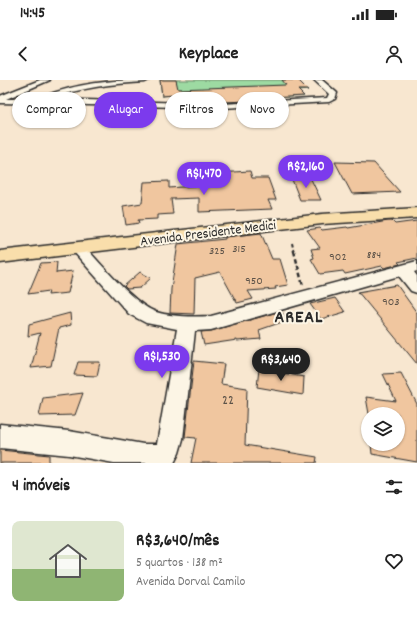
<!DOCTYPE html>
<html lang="pt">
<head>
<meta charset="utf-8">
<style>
	:root { --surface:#fff; --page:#f2f2f2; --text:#222; --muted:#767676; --accent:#7c3aed }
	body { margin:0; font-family:Dekko,sans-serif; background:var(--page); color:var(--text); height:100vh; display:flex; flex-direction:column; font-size:15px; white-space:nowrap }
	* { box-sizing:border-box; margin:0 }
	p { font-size:13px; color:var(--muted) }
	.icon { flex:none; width:22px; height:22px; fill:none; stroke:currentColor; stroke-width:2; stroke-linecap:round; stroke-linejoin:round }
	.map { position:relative; height:383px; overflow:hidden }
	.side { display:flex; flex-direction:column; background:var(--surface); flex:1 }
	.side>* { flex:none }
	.guide { position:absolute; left:12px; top:12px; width:393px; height:36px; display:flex; gap:8px }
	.buttons { position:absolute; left:361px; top:327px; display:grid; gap:8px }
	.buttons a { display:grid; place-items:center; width:44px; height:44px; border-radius:50%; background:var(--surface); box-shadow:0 1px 3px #0004; font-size:20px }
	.price { position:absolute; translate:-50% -34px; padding:0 9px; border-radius:14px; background:var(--accent); color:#fff; font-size:13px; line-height:26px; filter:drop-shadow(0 1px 2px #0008) }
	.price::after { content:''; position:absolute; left:50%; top:24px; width:12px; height:9px; margin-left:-6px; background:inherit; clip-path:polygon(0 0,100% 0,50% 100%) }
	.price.selected { background:#222; color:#fff }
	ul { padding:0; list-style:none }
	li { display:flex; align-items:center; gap:12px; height:100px; padding:0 12px }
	li span { display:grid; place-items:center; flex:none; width:112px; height:80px; border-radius:8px; color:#555 }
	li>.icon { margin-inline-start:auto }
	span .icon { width:48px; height:48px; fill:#fffc; stroke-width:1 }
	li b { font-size:17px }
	h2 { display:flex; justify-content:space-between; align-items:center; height:48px; padding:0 12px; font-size:17px }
	.tag { padding:0 14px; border-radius:18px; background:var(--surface); box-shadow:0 1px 3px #0004; font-size:14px; line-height:36px }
	.tag.selected { background:var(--accent); color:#fff }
	.status { display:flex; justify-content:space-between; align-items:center; height:28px; padding:0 20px; background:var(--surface); direction:ltr }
	.status svg { height:11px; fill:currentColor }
	header { display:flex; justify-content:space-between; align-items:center; height:52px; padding:0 12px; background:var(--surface); font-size:18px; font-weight:700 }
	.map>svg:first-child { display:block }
</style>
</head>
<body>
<div class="status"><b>14:45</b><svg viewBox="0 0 49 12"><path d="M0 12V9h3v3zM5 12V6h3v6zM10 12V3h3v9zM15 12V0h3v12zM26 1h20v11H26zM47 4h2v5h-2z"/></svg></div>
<header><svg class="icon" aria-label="back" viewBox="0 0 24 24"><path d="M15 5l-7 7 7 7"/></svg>Keyplace<svg class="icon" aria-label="person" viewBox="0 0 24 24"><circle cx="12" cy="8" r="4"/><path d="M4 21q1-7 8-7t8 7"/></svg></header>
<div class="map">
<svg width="417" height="383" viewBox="0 0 417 383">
	<rect width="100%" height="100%" fill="#f8e7d0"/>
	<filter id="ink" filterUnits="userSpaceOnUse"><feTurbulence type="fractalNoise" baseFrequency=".025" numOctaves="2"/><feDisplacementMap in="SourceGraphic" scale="8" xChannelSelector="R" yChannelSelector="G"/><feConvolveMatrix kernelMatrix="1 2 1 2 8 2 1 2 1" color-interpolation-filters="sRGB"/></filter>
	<g filter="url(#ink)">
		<polygon fill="#9ddaa2" stroke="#648266" points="160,0 298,0 308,10 298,11 304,16 272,18 274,21 211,24 210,20 175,22 174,15 162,16"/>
		<g fill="#f0c69f" stroke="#2b2b2b">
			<polygon points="160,0 176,0 178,9 286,5 282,0 298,0 308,10 298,10 304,16 271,18 273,20 223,22 210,22 210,20 175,21 174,15 162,16"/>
			<polygon points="335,82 374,83 400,112 352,114"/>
			<polygon points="250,91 252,98 268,98 276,120 268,120 272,129 199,132 199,118 171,119 173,134 157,135 157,139 138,140 139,143 126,145 123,126 142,123 144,102 169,101 169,108 207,105 206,92 217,92 218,93"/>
			<polygon points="291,97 310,97 321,120 300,120"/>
			<polygon points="388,141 392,141 395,144 417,141 417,178 398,182 400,184 384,188 382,186 345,194 343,191 320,194 311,179 314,178 311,169 320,168 307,150 320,148 322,150 347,147 348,148"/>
			<polygon points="261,153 272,179 280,179 288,205 275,207 276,209 248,211 253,219 237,223 220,192 195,198 194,234 170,233 171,209 178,164 225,159 225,157"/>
			<polygon points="57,182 56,193 73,191 68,213 48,215 49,211 28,214 41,183"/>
			<polygon points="140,192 151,198 140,208 127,209 124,206"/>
			<polygon points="397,205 417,233 417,284 358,212"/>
			<polygon points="335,218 345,232 321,239 310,224"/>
			<polygon points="281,231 288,240 259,250 261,259 237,261 237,260 204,265 201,252 211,251"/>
			<polygon points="70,233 71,245 59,248 51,286 31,288 40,253 28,256 29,244"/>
			<polygon points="194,281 224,284 221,304 247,308 245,365 317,377 316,383 191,383 196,358 185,357"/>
			<polygon points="78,282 100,282 97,296 74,295"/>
			<polygon points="259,289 304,297 303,315 257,307"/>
			<polygon points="401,293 417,324 417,382 372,374 371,364 398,364 398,334 369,334 366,317 396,321 383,294"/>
			<polygon points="83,313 75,335 39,336 43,318"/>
			<polygon points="0,370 49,375 49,383 0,383"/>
		</g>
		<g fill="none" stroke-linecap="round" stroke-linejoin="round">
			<defs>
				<g id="minor">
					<path d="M40 0H50L6 19H41L42 17C78 3 110 0 149 0L145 2C113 4 81 7 51 19L223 24 327 18 329 14 314 0H322L337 13 335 19 329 22 223 28 0 23V16Z"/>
					<path d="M78 163 83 165C101 183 133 224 156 232 173 237 193 237 211 236L417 181V191L414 192 417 196V213L411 211 399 196 211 250 195 251 183 359 179 373 174 383H114L69 375 0 368V344L69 351 143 364H157L177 249 146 243 129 234 73 171 71 168 73 165Z"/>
				</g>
				<polygon id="major" points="417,128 417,138 322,144 0,183 0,171 322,134"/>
			</defs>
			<use href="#minor" stroke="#2b2b2b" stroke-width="3"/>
			<use href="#major" stroke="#2b2b2b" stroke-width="3"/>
			<polyline stroke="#2b2b2b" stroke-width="2" stroke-dasharray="3.5 2.5" stroke-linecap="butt" points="292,163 294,172"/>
			<polyline stroke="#2b2b2b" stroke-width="2.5" stroke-dasharray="4.5 3" stroke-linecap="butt" points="294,171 303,206"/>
			<use href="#minor" fill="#fcf5e5" fill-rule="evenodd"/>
			<use href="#major" fill="#f9deab" fill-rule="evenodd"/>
		</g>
	</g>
	<g text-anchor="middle" stroke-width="4" stroke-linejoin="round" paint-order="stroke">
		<g font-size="12" fill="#5c5248">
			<text x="239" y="172">315</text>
			<text x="217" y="174">325</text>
			<text x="374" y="178">884</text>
			<text x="338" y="180">902</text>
			<text x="254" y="204">950</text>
			<text x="391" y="225">903</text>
		</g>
		<g font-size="14" fill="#2b2b2b" stroke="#fcf5e5">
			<text transform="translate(208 152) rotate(-7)" y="5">Avenida Presidente Medici</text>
		</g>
		<g font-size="14" fill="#5c5248">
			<text x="228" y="324">22</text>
		</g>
		<g font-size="18" font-weight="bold" letter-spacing="1" fill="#2b2b2b" stroke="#fcf5e5">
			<text x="299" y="242">AREAL</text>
		</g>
	</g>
</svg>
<div class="buttons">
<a><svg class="icon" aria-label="layers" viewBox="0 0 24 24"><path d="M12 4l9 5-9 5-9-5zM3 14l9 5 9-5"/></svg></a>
</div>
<b class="price" style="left:306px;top:109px">R$2,160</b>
<b class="price" style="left:204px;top:116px">R$1,470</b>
<b class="price" style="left:162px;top:299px">R$1,530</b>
<b class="price selected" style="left:281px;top:302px">R$3,640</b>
<div class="guide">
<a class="tag">Comprar</a>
<a class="tag selected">Alugar</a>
<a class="tag">Filtros</a>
<a class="tag">Novo</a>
</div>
</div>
<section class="side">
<h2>4 imóveis<svg class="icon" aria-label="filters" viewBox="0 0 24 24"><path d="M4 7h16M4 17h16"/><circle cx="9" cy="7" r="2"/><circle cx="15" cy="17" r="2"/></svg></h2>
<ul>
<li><span style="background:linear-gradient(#dfe7d0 60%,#8fb573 0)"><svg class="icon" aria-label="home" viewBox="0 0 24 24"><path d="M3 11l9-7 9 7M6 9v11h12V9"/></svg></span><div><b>R$3,640/mês</b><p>5 quartos · 138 m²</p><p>Avenida Dorval Camilo</p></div><svg class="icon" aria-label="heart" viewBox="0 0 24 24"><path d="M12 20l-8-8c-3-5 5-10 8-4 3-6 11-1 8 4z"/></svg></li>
</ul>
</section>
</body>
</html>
